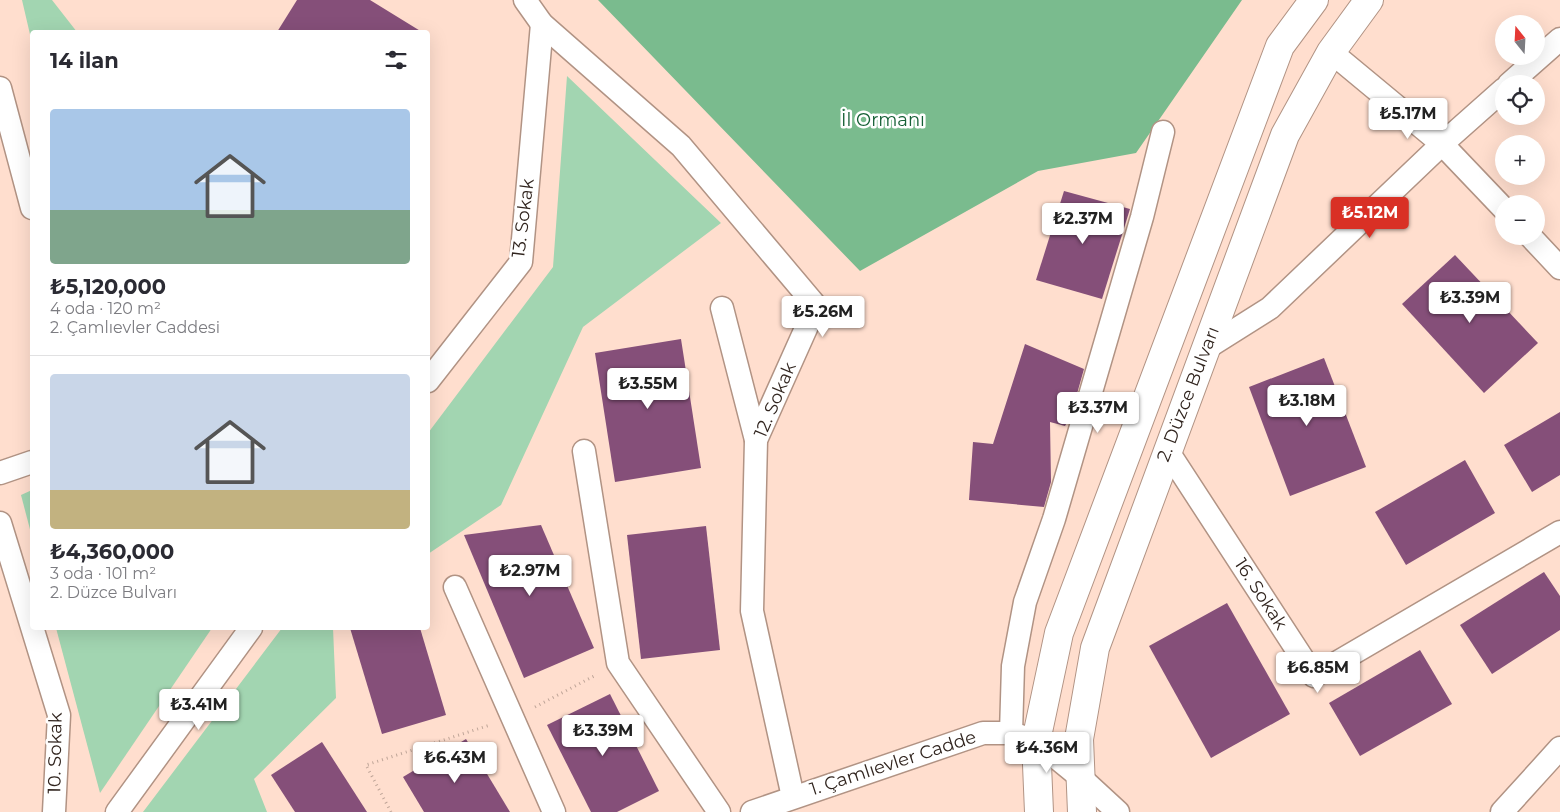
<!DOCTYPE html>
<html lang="tr">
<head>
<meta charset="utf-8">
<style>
	:root { --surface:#fff; --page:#f2f2f3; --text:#2b2b33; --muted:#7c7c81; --line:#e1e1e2; --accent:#d93025 }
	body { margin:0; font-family:Montserrat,sans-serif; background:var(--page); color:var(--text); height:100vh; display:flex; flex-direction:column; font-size:19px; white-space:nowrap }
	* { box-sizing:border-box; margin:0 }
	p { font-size:16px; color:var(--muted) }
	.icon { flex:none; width:28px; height:28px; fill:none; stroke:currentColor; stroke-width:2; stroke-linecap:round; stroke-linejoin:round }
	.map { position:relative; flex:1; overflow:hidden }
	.side { position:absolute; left:30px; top:30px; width:400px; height:600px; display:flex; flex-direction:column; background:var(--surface); border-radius:5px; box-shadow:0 5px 20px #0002 }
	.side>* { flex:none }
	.needle { width:32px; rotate:342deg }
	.tools { position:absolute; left:1495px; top:15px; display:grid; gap:10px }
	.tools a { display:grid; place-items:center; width:50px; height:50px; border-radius:50%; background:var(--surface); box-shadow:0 5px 20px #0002; font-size:25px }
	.price { position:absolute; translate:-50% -42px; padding:0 11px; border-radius:5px; background:#fff; color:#222; font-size:16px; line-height:32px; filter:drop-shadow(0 1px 2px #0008) }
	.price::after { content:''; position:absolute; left:50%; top:30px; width:15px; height:11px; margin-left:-8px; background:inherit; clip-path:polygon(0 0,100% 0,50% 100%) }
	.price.current { background:var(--accent); color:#fff }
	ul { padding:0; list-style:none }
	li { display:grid; align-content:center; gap:10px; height:265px; padding:0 20px }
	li+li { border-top:1px solid var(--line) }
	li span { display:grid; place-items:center; height:155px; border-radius:5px; color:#555 }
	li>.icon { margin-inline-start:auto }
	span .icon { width:90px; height:90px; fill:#fffc; stroke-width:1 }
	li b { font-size:21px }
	h2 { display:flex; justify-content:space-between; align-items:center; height:60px; padding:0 20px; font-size:21px }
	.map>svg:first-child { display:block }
</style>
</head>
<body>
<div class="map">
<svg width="1560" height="812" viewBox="0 0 1560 812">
	<rect width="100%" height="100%" fill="#ffdece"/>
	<g fill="#a2d5b1">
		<polygon points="22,0 52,0 77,32 32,32 32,43"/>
		<polygon points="567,76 721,223 583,327 501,505 428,554 428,433 553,267"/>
		<polygon points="32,490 32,537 21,495"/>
		<polygon points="56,628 212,628 100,793"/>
		<polygon points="282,628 333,628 336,698 254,779 267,812 143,812"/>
	</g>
	<polygon fill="#7abb8e" points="598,0 1242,0 1136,153 1038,171 860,271"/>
	<g fill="#854f79">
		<polygon points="297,0 370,0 422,32 277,32"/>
		<polygon points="1064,191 1130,209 1102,299 1036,280"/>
		<polygon points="1455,255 1538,343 1484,393 1402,304"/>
		<polygon points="681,339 701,468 615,482 595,353"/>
		<polygon points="1025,344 1084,369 1071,415 1065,426 1050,422 1051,482 1044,507 969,500 973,442 993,444"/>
		<polygon points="1324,358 1366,467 1290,496 1249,387"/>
		<polygon points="1560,412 1560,475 1532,492 1504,445"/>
		<polygon points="1465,460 1495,513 1406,565 1375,512"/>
		<polygon points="541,525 594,648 524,678 464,535"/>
		<polygon points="706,526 720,650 641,659 627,535"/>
		<polygon points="1544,572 1560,596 1560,630 1492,674 1460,625"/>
		<polygon points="1227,603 1290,714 1211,758 1149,646"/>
		<polygon points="350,628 420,628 446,715 382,734"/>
		<polygon points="1420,650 1452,704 1360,756 1329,703"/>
		<polygon points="610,694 659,791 617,812 591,812 547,725"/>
		<polygon points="466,739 510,812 424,812 403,777"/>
		<polygon points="322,742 367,812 295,812 271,775"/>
	</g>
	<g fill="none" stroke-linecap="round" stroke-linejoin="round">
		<defs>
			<g id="street">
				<polyline points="525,0 542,24 681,146 816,306 756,440 752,611 793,797"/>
				<polyline points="1331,52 1442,144 1504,209"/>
				<polyline points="1509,84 1560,39"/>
				<polyline points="0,88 32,208"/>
				<polyline points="1530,236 1560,268"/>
				<polyline points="722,308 756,440"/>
				<polyline points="1205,349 1270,308 1442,144 1504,89"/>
				<polyline points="428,381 521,262 542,24"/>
				<polyline points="1167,450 1314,676 1560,532"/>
				<polyline points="584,451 618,663 719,812"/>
				<polyline points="0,473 32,462"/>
				<polyline points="0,523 59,715 54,812"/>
				<polyline points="455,587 554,812"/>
				<polyline points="1011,733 1013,666 1025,602 1054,519 1142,217 1163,132"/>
				<polyline points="117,812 251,628"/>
				<polyline points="752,812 983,733 1011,733 1036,741 1080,777 1118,812"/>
				<polyline points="1502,812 1560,748"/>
			</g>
			<g id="secondary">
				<polyline points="1039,812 1036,741 1059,633 1280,46 1314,0"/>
				<polyline points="1082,812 1079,739 1095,648 1285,135 1331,52 1369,0"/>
			</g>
		</defs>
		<use href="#street" stroke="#b19384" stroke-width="25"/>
		<use href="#secondary" stroke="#b19384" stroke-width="30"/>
		<g stroke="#bfa598" stroke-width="3" stroke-dasharray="1 4" stroke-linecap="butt">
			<polyline points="535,707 596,675"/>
			<polyline points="391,812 366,765 490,725"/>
		</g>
		<use href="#street" stroke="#fff" stroke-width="22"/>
		<use href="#secondary" stroke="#fff" stroke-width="28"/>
	</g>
	<g text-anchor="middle" stroke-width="5" stroke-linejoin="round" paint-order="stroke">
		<g font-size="18" fill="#166036" stroke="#fff">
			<text x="883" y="126">İl Ormanı</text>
		</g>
		<g font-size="18" fill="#31251f" stroke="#fff">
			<text transform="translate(523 218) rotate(-83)" y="6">13. Sokak</text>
			<text transform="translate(1188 394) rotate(-69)" y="6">2. Düzce Bulvarı</text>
			<text transform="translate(775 400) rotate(-67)" y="6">12. Sokak</text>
			<text transform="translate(1261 594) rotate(57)" y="6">16. Sokak</text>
			<text transform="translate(55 753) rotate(-89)" y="6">10. Sokak</text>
			<text transform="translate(893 763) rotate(-18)" y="6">1. Çamlıevler Cadde</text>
		</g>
	</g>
</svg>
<div class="tools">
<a><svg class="needle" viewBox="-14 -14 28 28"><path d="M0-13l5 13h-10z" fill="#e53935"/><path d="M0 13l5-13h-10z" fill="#7c7c81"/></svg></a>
<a><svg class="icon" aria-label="locate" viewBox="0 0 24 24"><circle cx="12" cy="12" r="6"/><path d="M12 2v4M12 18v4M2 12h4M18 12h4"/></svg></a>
<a>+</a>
<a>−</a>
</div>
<b class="price" style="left:1408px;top:140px">₺5.17M</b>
<b class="price current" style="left:1370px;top:239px">₺5.12M</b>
<b class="price" style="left:1083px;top:245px">₺2.37M</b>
<b class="price" style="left:1470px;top:324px">₺3.39M</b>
<b class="price" style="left:823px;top:338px">₺5.26M</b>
<b class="price" style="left:648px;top:410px">₺3.55M</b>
<b class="price" style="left:1307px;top:427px">₺3.18M</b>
<b class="price" style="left:1098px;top:434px">₺3.37M</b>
<b class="price" style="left:530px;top:597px">₺2.97M</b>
<b class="price" style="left:1318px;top:694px">₺6.85M</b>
<b class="price" style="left:199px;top:731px">₺3.41M</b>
<b class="price" style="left:603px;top:757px">₺3.39M</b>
<b class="price" style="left:1047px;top:774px">₺4.36M</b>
<b class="price" style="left:455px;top:784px">₺6.43M</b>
<section class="side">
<h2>14 ilan<svg class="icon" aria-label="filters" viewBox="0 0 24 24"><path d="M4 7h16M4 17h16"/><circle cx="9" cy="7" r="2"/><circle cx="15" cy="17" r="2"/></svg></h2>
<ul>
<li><span style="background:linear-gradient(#a9c7e8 65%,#7fa58c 0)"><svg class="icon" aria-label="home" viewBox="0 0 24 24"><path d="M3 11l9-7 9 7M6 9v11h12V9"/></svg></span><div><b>₺5,120,000</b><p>4 oda · 120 m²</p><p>2. Çamlıevler Caddesi</p></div></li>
<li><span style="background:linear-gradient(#c9d6e8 75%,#c2b280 0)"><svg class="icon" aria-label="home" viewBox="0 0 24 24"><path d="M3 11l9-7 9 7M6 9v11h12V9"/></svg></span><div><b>₺4,360,000</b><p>3 oda · 101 m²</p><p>2. Düzce Bulvarı</p></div></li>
</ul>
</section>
</div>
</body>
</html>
